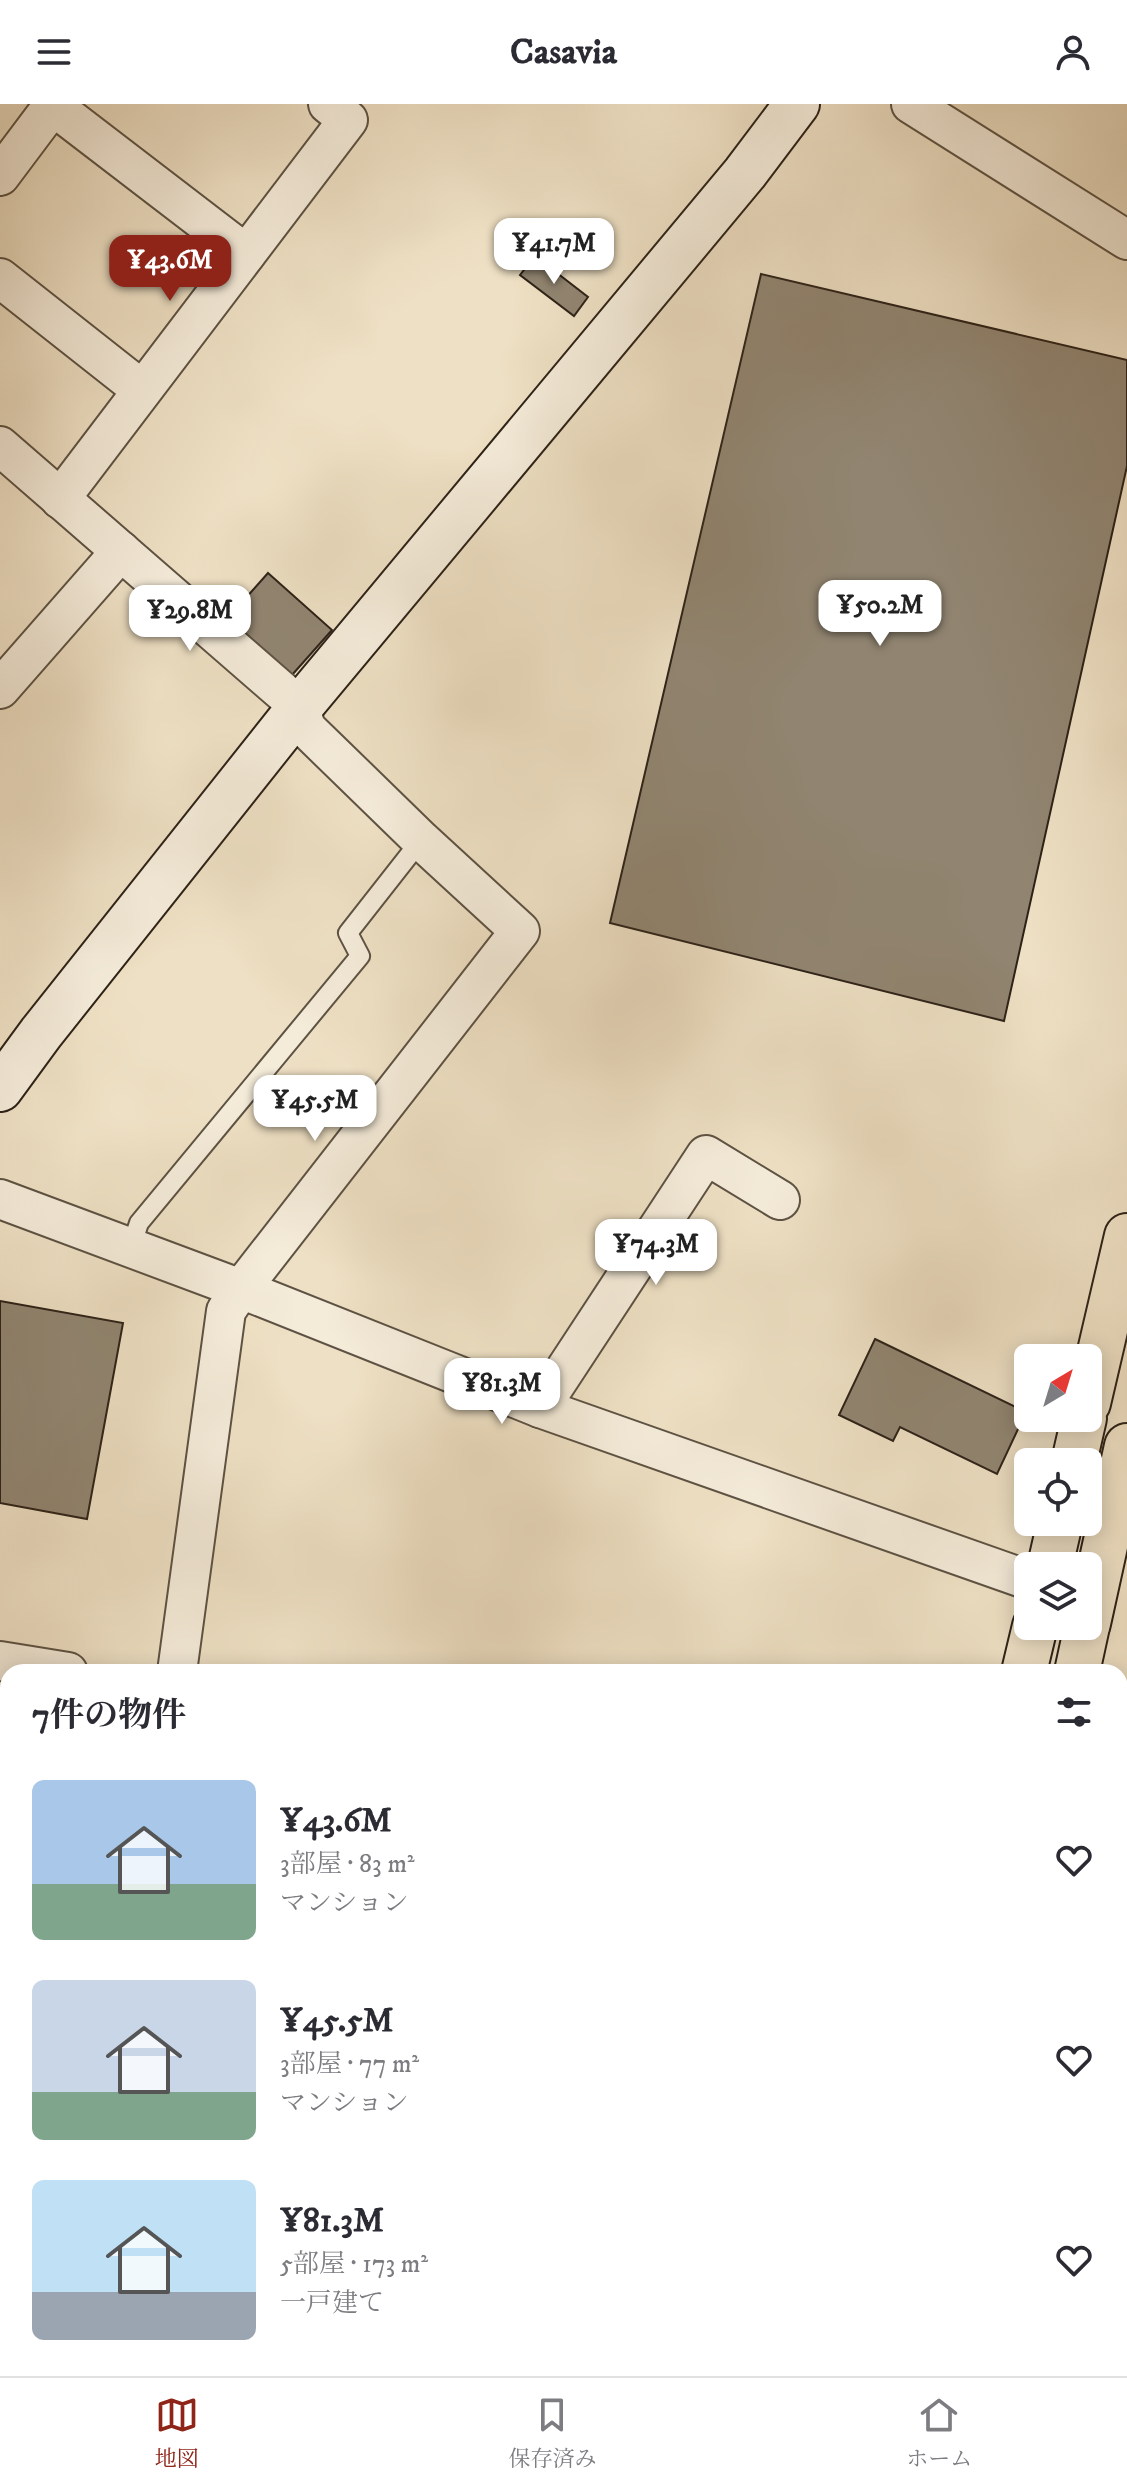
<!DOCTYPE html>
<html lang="ja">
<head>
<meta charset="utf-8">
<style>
	:root { --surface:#fff; --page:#f7f7f7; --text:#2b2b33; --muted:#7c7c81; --line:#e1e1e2; --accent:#8f2418 }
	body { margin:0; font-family:"IM FELL DW Pica","Noto Serif JP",serif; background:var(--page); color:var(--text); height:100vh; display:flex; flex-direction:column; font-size:30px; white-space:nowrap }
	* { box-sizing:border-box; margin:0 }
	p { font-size:26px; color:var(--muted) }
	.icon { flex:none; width:44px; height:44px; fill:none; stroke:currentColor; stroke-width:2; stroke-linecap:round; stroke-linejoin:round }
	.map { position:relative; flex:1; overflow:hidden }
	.sheet { position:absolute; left:0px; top:1560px; width:1128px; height:712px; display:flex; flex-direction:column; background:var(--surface); border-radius:24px 24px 0 0; box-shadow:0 4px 20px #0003 }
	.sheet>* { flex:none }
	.needle { width:52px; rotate:38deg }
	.fabs { position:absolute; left:1014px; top:1240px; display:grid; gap:16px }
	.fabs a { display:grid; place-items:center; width:88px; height:88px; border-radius:12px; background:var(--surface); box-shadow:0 4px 20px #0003; font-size:40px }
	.price { position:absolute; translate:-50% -68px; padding:0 18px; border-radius:16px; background:#fff; color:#222; font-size:26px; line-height:52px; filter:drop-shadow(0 2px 4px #0008) }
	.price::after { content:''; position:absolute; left:50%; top:48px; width:24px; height:18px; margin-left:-12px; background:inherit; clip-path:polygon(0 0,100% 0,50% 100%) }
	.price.on { background:var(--accent); color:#fff }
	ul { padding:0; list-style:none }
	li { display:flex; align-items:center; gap:24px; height:200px; padding:0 32px }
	li span { display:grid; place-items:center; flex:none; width:224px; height:160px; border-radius:12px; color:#555 }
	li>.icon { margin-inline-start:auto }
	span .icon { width:96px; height:96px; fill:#fffc; stroke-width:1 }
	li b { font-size:34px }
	h2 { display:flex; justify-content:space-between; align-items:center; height:96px; padding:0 32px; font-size:34px }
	header { display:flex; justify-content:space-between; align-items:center; height:104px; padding:0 32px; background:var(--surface); font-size:36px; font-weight:800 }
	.menu { display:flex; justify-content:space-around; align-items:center; height:112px; border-top:2px solid var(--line); background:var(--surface); font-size:22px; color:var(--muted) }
	.menu a { display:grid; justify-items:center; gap:4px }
	.menu .on { color:var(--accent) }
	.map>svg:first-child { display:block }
</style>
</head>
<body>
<header><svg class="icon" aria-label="menu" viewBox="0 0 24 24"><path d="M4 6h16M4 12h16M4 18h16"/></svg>Casavia<svg class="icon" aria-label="person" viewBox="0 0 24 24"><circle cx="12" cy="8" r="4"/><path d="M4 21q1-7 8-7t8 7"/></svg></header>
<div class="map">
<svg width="1127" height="2272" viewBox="0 0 1127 2272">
	<rect width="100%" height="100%" fill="#eee0c4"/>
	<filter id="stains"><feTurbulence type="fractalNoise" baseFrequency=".0025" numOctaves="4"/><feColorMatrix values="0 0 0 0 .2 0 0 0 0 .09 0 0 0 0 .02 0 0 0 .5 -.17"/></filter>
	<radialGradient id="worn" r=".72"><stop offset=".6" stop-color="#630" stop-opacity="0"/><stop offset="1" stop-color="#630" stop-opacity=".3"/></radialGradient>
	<g fill="#918571" stroke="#2d2218" stroke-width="2">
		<polygon points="535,152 588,193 574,212 520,171"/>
		<polygon points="761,170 1127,256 1127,362 1004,917 610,819"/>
		<polygon points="268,469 332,526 292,571 228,514"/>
		<polygon points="0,1197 123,1219 87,1415 0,1399"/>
		<polygon points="875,1235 1026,1308 997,1370 900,1323 893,1337 839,1311"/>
		<polygon points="1120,1865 1127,1866 1127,2232 1120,2230"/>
	</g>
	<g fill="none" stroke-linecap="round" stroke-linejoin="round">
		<defs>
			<polyline id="lane" points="131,1143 139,1119 360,852 348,829 421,736"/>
			<g id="street">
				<polyline points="911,0 1127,136"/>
				<polyline points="53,2 246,150"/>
				<polyline points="0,72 54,0"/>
				<polyline points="0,174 142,286"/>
				<polyline points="0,342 300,603 306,624 421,736 520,827 241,1185 226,1207 177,1568"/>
				<polyline points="60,395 348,16 328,0"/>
				<polyline points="0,585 121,447"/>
				<polyline points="0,1095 241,1185 540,1304 1028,1476"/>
				<polyline points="540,1304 706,1051 780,1096"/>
				<polyline points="0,1557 68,1568"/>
				<polyline points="0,1894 8,1895"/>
				<polyline points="0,2058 8,2059"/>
				<polyline points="0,2233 8,2234"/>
				<polyline points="218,2264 274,2272"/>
				<polyline points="75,2272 76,2264"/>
				<polyline points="708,2272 711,2264"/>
			</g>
			<polyline id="secondary" points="0,985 41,929 300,603 745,69 797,0"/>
			<g id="highway">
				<polyline points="1088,1299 1127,1132"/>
				<polyline points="1074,1358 1084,1314"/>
				<polyline points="1050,1462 1060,1418"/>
				<polyline points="1088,1519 1127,1342"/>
				<polyline points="1024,1568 1035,1522"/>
				<polyline points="1077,1568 1087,1522"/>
				<polyline points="859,2272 861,2264"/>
				<polyline points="918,2272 920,2264"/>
			</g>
		</defs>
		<use href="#lane" stroke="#5d5243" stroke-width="22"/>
		<use href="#street" stroke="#5d5243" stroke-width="42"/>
		<use href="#secondary" stroke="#2d2218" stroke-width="48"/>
		<use href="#highway" stroke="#2d2218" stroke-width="48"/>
		<use href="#lane" stroke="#f4ebd9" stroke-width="18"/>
		<use href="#street" stroke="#f4ebd9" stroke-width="38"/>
		<use href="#secondary" stroke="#f4ebd9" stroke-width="44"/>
		<use href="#highway" stroke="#eee0c4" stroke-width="44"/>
	</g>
	<rect width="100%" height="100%" filter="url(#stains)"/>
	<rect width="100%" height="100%" fill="url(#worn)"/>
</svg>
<div class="fabs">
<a><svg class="needle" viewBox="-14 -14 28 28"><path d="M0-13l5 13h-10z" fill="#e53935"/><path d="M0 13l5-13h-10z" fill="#7c7c81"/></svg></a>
<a><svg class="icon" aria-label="locate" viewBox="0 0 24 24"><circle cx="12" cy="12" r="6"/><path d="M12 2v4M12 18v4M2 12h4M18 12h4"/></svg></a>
<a><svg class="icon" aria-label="layers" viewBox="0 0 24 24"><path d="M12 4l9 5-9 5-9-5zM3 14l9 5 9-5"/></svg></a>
</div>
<b class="price" style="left:554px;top:182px">¥41.7M</b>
<b class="price on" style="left:170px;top:199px">¥43.6M</b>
<b class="price" style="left:880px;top:544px">¥50.2M</b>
<b class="price" style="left:190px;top:549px">¥29.8M</b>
<b class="price" style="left:315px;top:1039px">¥45.5M</b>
<b class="price" style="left:656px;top:1183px">¥74.3M</b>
<b class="price" style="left:502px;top:1322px">¥81.3M</b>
<section class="sheet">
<h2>7件の物件<svg class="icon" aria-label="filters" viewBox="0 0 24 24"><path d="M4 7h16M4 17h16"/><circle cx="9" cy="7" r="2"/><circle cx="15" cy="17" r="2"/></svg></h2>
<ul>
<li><span style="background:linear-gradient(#a9c7e8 65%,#7fa58c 0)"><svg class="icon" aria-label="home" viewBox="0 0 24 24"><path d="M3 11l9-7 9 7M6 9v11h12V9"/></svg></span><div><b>¥43.6M</b><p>3部屋 · 83 m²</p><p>マンション</p></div><svg class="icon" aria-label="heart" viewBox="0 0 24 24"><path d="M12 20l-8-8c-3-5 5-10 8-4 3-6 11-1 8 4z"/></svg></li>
<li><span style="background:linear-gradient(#c9d6e8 70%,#7fa58c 0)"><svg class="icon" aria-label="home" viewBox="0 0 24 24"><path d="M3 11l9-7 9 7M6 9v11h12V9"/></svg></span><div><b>¥45.5M</b><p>3部屋 · 77 m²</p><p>マンション</p></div><svg class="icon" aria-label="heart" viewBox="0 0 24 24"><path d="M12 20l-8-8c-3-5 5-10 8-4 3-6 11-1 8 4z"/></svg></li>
<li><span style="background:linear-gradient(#bfe0f5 70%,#9aa5b1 0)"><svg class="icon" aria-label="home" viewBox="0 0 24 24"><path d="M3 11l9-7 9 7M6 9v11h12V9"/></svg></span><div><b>¥81.3M</b><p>5部屋 · 173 m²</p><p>一戸建て</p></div><svg class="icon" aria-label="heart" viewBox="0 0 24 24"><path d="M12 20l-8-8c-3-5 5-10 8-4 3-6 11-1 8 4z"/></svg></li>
</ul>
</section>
</div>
<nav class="menu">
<a class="on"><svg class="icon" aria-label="map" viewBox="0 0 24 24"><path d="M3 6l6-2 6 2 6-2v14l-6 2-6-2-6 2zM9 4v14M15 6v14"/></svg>地図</a>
<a><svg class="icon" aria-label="saved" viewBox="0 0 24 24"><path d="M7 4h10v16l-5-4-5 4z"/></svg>保存済み</a>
<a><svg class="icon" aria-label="home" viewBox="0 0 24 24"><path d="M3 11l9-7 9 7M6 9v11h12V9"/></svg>ホーム</a>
</nav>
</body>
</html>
